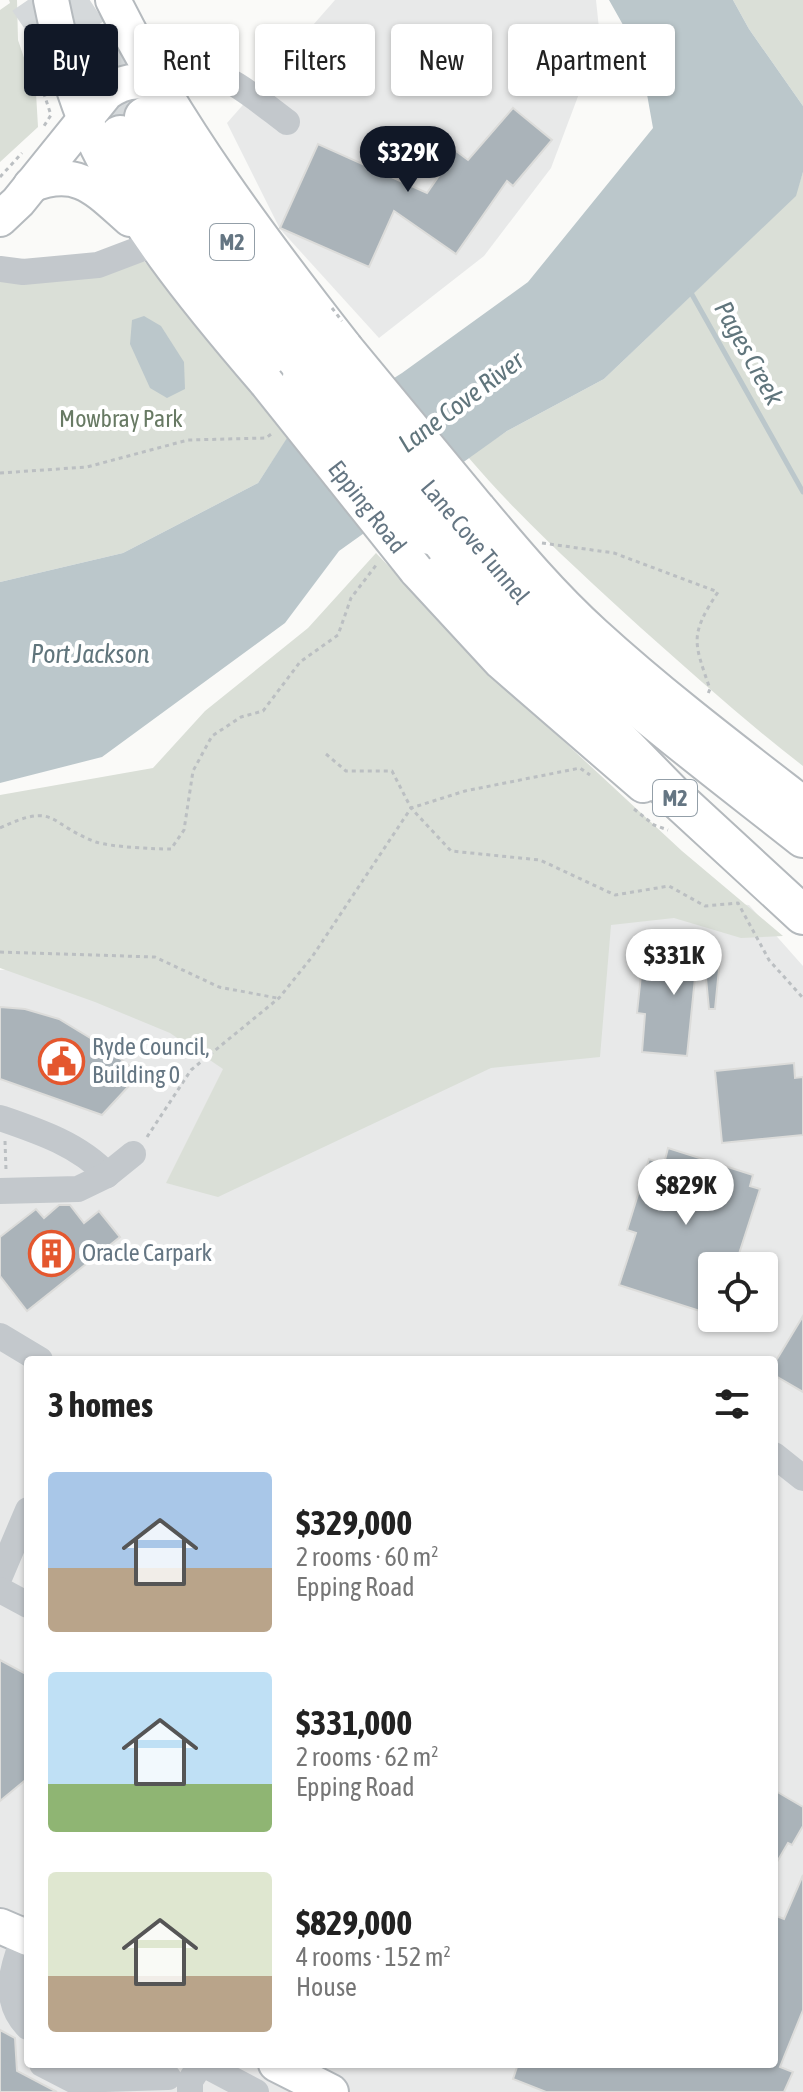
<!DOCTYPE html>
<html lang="en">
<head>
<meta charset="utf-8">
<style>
	:root { --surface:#fff; --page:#f2f2f2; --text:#222; --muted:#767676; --accent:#111827 }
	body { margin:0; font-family:"Asap Condensed",sans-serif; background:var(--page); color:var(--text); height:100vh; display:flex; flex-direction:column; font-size:30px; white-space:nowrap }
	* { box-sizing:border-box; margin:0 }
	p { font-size:26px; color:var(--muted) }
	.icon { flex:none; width:44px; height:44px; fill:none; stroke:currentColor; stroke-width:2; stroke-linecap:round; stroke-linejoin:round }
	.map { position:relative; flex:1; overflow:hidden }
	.details { position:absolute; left:24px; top:1356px; width:754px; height:712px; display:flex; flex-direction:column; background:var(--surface); border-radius:8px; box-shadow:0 2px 6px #0004 }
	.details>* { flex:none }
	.guide { position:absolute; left:24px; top:24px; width:756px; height:72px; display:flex; gap:16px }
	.tools { position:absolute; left:698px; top:1252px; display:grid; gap:16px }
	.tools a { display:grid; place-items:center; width:80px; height:80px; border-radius:8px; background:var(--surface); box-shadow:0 2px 6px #0004; font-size:40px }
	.price { position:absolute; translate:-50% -68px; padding:0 18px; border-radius:28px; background:#fff; color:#222; font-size:26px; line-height:52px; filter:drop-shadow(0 2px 4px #0008) }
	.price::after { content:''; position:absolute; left:50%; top:48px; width:24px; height:18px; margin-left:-12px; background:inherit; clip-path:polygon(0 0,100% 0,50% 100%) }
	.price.on { background:var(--accent); color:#fff }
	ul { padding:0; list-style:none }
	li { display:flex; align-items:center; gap:24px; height:200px; padding:0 24px }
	li span { display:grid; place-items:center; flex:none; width:224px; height:160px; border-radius:8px; color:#555 }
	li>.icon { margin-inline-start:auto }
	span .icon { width:96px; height:96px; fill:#fffc; stroke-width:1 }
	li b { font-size:34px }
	h2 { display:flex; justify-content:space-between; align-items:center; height:96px; padding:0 24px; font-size:34px }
	.tag { padding:0 28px; border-radius:8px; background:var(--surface); box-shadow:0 2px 6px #0004; font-size:28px; line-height:72px }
	.tag.on { background:var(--accent); color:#fff }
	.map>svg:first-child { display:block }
</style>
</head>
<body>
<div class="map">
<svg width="803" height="2092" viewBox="0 0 803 2092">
	<rect width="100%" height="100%" fill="#fafaf8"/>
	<g fill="#e8e9e9" fill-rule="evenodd">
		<polygon points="335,0 596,0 600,38 551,168 484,256 379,338 280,229 227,123"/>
		<path d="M425 880 749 905 803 966V2092H0V970L199 959ZM712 1266H764V1318H712ZM28 1360H774V2064H28Z"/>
	</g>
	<g fill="#dadfd7">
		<polygon points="9,0 17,0 18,40 36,93 38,127 0,162 0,10 10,3"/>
		<polygon points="733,0 803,0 803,106 749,29"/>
		<path d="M803 172V766C747 723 694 675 641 628 581 573 521 519 468 457L507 431 604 379 795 196Z"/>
		<polygon points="144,261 298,439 287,439 258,483 123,553 0,582 0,273"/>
		<polygon points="376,553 502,684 682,851 783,936 741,938 674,918 611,925 600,1057 491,1068 218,1197 166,1183 223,1069 170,1033 95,1002 0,968 0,795 153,768 205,711 308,628"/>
	</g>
	<g fill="#bbc7cb">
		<polygon points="609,0 733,0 749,29 803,106 803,172 796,196 604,379 507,431 339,551 285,623 102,757 0,783 0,582 123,553 258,483 287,438 298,439 402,373 528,282 653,128 640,55"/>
		<polygon points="144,316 161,326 184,362 185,389 167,398 150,388 130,344 132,320"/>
	</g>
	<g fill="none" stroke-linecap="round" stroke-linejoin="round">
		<polyline stroke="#bbc7cb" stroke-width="5" points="690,291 803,492"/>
	</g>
	<g fill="#aab3b9" stroke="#dcdcda" stroke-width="2">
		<polygon points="513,108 552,140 513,186 507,181 456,254 394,211 369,267 280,228 318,144 427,193 456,151 468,160"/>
		<polygon points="657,942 708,947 707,958 720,959 715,1009 709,1009 705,968 696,968 687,1056 642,1052 645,1014 637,1013 641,975 654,976"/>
		<polygon points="0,1007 25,1009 59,1019 105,1047 140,1074 102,1115 0,1079"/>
		<polygon points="794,1063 795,1078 803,1077 803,1135 722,1143 715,1071"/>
		<polygon points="668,1148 753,1175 750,1186 760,1189 737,1260 721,1255 718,1266 712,1266 712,1284 703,1312 619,1285 636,1233 627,1230 649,1159 664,1164"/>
		<polygon points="59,1205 70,1205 84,1223 99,1211 120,1237 27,1311 0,1276 0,1237 36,1209 44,1218"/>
		<polygon points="803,1316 803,1392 774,1375 774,1364"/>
		<polygon points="0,1660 28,1675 28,1778 0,1801"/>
		<polygon points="774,1790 803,1807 803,1826 792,1845 788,1843 774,1867"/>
		<polygon points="803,1875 803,2010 780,2067 793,2072 784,2092 546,2092 513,2079 518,2064 774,2064 774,1915 784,1919"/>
		<polygon points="0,2030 15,2038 17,2071 57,2092 0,2092"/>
	</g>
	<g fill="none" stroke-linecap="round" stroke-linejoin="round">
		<g stroke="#d5d9db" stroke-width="38" stroke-dasharray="38 19" stroke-linecap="butt">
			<polyline points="28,0 120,135"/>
			<polyline points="67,0 144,117"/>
		</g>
		<defs>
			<g id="major">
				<path d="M51 0C59 40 69 79 84 117 124 214 198 303 266 382"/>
				<path d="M113 0C175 125 259 237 345 347"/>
				<path d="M31 185C78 166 97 190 130 219"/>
				<path d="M0 219 18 202 106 93C127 78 148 77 167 95"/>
				<path d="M478 508C515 552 552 596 594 634 661 695 732 749 803 804"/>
				<polyline points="416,570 501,662 643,785"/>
				<polyline points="0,1926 28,1938"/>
				<polyline points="276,2064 331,2092"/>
			</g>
			<g id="highway">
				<path d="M144 117C201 202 261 283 327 362"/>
				<polyline points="120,135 198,248 302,377"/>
				<path d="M451 514C479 549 506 585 538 616 620 698 712 766 803 838"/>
				<polyline points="430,535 506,624 676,798 803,915"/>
			</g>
		</defs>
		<use href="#major" stroke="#b5babe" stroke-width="38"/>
		<use href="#highway" stroke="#b4b9bd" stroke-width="42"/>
		<g stroke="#bbbfc2" stroke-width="3" stroke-dasharray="4 4" stroke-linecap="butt">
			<polyline points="31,55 51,115 44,126"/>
			<polyline points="0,177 22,153"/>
			<polyline points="0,473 87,467 188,440 266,438 274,432"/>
			<path d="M542 543 614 553 718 592C689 636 694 642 710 689L707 696"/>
			<polyline points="326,754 346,771 392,771 411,808 451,851 540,860 615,895 669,886 705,906 738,903 769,960 803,998"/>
			<polyline points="634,809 654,825 668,830"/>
			<path d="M0 828C57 801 47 824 96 842 111 847 154 849 171 849L184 830 193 771 212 736 241 717 263 711 300 662 338 635 351 598 377 564"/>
			<polyline points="0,952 155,957 219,987 277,998"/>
			<polyline points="147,1137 191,1070 279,998 312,957 411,808 465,791 580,768 590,775"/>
			<polyline points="5,1141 6,1170"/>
		</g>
		<g stroke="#c3c8cc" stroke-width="26">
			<path d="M145 61C162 63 179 63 195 67 230 75 259 101 287 122"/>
			<polyline points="0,269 23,272 98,265 156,243"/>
			<path d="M0 1118C38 1131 80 1145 107 1175"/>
			<polyline points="0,1191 78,1189 107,1175 133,1154"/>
			<polyline points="0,1336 40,1360"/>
			<polyline points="774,1455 803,1478"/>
			<polyline points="0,1576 28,1510"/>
			<polyline points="0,1590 28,1605"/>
			<path d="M28 1928C13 1963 0 1999 28 2027"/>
			<polyline points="42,2064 73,2080 168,2077"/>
			<polyline points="203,2064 256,2092"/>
			<polyline points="190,2092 190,2081 201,2064"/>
		</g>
		<use href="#major" stroke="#fff" stroke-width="34"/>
		<use href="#highway" stroke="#fff" stroke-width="38"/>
		<defs>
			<g id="major-bridge">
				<polyline points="345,347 478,508"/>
				<polyline points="266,382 416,570"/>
			</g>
			<g id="highway-bridge">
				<polyline points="327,362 451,514"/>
				<polyline points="302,377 430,535"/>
			</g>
		</defs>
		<use href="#major-bridge" stroke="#b5babe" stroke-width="38" stroke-linecap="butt"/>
		<use href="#highway-bridge" stroke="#b4b9bd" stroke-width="42" stroke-linecap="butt"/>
		<polyline stroke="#bbbfc2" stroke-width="3" stroke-dasharray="4 4" stroke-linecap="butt" points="332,308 342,321"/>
		<use href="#major-bridge" stroke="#fff" stroke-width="34"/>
		<use href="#highway-bridge" stroke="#fff" stroke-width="38"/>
	</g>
	<defs>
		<symbol id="civic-ring" viewBox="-11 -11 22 22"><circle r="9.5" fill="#fff" stroke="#e4572e" stroke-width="1.5"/><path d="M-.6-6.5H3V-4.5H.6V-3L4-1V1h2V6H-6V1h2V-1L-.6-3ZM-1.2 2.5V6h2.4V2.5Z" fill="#e4572e"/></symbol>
		<symbol id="building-ring" viewBox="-11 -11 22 22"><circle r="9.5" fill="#fff" stroke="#e4572e" stroke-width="1.5"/><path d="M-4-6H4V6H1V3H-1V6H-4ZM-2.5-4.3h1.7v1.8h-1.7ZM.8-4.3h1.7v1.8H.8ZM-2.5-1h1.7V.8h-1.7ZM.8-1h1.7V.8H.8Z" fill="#e4572e"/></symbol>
	</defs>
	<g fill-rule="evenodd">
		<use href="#civic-ring" x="36" y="1036" width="51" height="51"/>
		<use href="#building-ring" x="26" y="1228" width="51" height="51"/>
	</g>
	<g text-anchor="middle" stroke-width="8" stroke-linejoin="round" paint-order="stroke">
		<g fill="#fff" stroke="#939fa8" stroke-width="2">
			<rect x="210" y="224" width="44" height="36" rx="6"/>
			<rect x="653" y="780" width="44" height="36" rx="6"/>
		</g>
		<g font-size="22" font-weight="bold" fill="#657683">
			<text x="232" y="250">M2</text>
			<text x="675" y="806">M2</text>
		</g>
		<g font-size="24" fill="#687a64" stroke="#fff">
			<text x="121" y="427">Mowbray Park</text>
		</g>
		<g font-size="24" fill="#657683" stroke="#fff">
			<text transform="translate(367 507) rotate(52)" y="8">Epping Road</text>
			<text transform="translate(475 542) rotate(50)" y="8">Lane Cove Tunnel</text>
		</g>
		<g font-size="24" fill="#657683" stroke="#fff" text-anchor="start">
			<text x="92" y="1055">Ryde Council,<tspan x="92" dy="28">Building 0</tspan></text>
			<text x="82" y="1261">Oracle Carpark</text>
		</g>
		<g font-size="26" font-style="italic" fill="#60757c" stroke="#fff">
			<text transform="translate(749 353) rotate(61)" y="9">Pages Creek</text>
			<text transform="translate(461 402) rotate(-37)" y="9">Lane Cove River</text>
			<text x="90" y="663">Port Jackson</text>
		</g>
	</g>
</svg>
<div class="tools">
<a><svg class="icon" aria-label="locate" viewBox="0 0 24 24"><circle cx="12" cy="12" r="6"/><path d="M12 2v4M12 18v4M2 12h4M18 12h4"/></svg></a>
</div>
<b class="price on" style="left:408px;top:194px">$329K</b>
<b class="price" style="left:674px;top:997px">$331K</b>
<b class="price" style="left:686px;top:1227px">$829K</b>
<div class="guide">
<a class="tag on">Buy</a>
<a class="tag">Rent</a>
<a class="tag">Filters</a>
<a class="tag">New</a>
<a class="tag">Apartment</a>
</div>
<section class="details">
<h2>3 homes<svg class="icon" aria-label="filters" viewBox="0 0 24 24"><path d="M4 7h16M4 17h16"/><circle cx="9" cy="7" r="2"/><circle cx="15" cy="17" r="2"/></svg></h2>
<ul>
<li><span style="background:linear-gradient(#a9c7e8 60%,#b9a48a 0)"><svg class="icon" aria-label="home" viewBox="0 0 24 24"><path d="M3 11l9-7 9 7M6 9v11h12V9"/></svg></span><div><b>$329,000</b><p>2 rooms · 60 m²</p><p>Epping Road</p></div></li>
<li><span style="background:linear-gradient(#bfe0f5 70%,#8fb573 0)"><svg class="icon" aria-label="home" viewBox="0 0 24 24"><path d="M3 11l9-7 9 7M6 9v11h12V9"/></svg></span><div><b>$331,000</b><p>2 rooms · 62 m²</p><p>Epping Road</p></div></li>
<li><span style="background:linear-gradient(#dfe7d0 65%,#b9a48a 0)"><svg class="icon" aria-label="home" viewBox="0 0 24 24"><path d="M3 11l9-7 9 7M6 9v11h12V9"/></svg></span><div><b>$829,000</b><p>4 rooms · 152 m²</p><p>House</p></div></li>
</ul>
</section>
</div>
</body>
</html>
